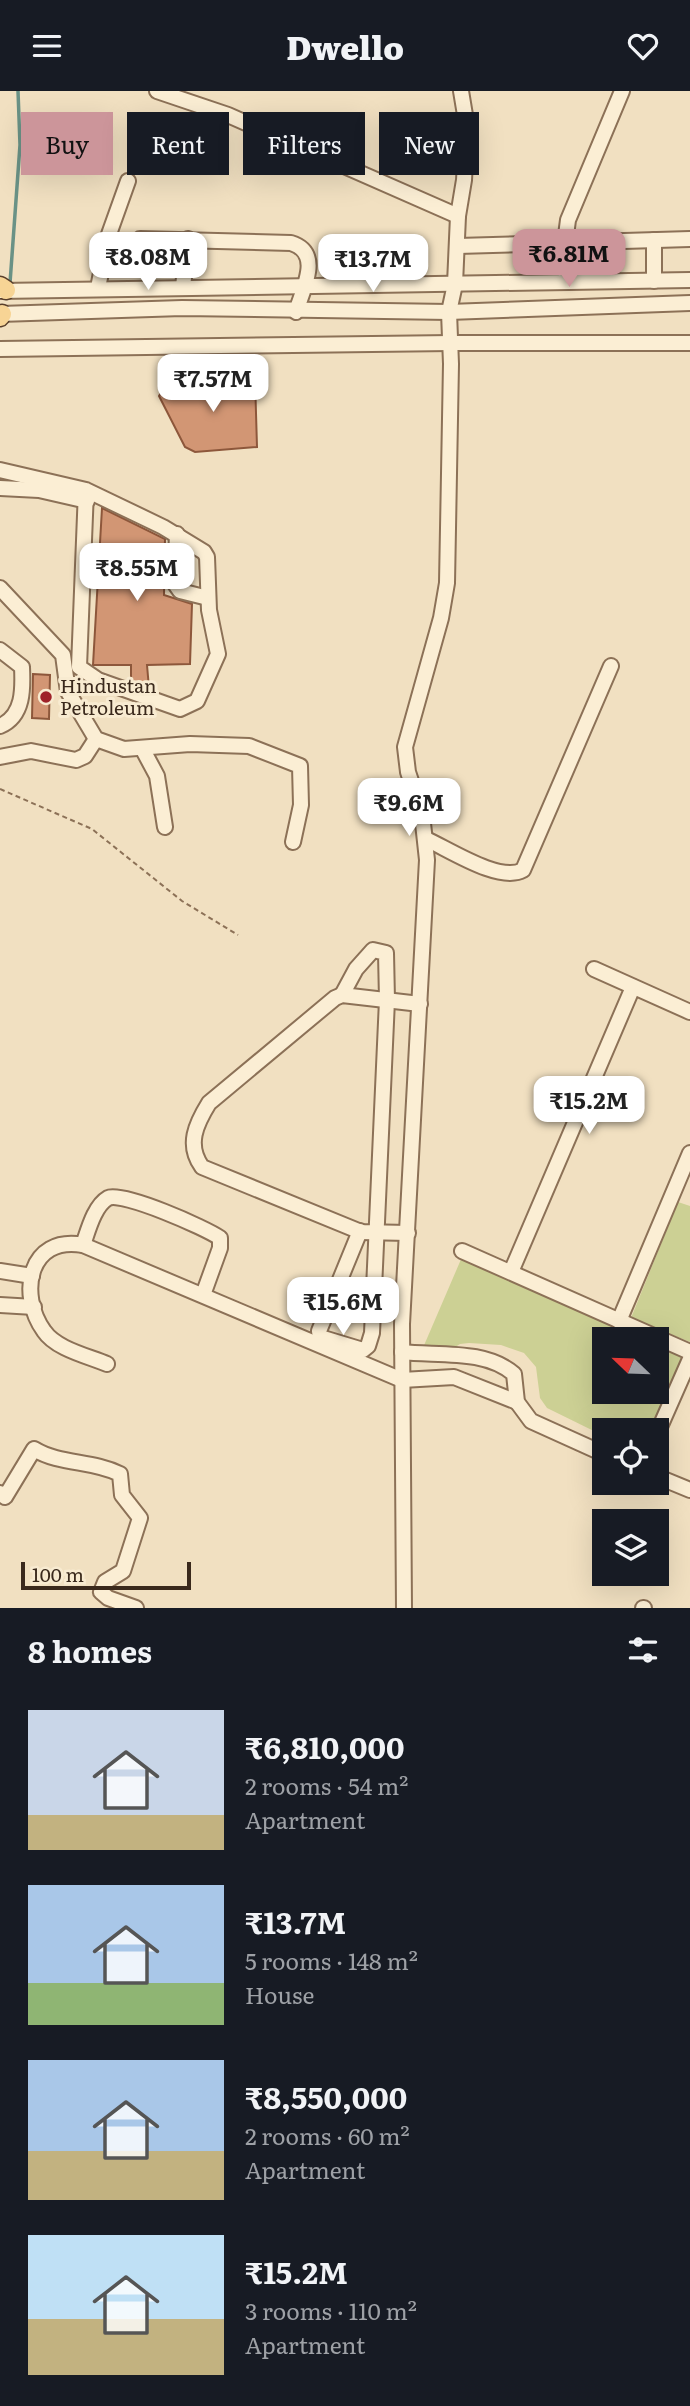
<!DOCTYPE html>
<html lang="en">
<head>
<meta charset="utf-8">
<style>
	:root { --surface:#171b24; --page:#20242c; --text:#f1f3f6; --muted:#9ea1a6; --accent:#cc959a }
	body { margin:0; font-family:Literata,serif; background:var(--page); color:var(--text); height:100vh; display:flex; flex-direction:column; font-size:26px; white-space:nowrap }
	* { box-sizing:border-box; margin:0 }
	p { font-size:23px; color:var(--muted) }
	.icon { flex:none; width:38px; height:38px; fill:none; stroke:currentColor; stroke-width:2; stroke-linecap:round; stroke-linejoin:round }
	.map { position:relative; height:1517px; overflow:hidden }
	.details { display:flex; flex-direction:column; background:var(--surface); flex:1 }
	.details>* { flex:none }
	.guide { position:absolute; left:21px; top:21px; width:649px; height:63px; display:flex; gap:14px }
	.needle { width:46px; rotate:293deg }
	.controls { position:absolute; left:592px; top:1236px; display:grid; gap:14px }
	.controls a { display:grid; place-items:center; width:77px; height:77px; border-radius:0px; background:var(--surface); box-shadow:0 7px 28px #0002; font-size:35px }
	.scale { position:absolute; left:21px; bottom:18px; width:170px; box-sizing:border-box; padding-left:7px; border:4px solid #3a291c; border-top:0; font-size:19px; line-height:24px; white-space:nowrap; color:#3a291c; -webkit-text-stroke:5px #f8ebd1; paint-order:stroke }
	.price { position:absolute; translate:-50% -60px; padding:0 16px; border-radius:14px; background:#fff; color:#222; font-size:23px; line-height:46px; filter:drop-shadow(0 2px 4px #0008) }
	.price::after { content:''; position:absolute; left:50%; top:42px; width:21px; height:16px; margin-left:-10px; background:inherit; clip-path:polygon(0 0,100% 0,50% 100%) }
	.price.current { background:var(--accent); color:#111 }
	ul { padding:0; list-style:none }
	li { display:flex; align-items:center; gap:21px; height:175px; padding:0 28px }
	li span { display:grid; place-items:center; flex:none; width:196px; height:140px; border-radius:0px; color:#555 }
	li>.icon { margin-inline-start:auto }
	span .icon { width:84px; height:84px; fill:#fffc; stroke-width:1 }
	li b { font-size:30px }
	h2 { display:flex; justify-content:space-between; align-items:center; height:84px; padding:0 28px; font-size:30px }
	.tag { padding:0 24px; border-radius:0px; background:var(--surface); box-shadow:0 7px 28px #0002; font-size:24px; line-height:63px }
	.tag.current { background:var(--accent); color:#111 }
	header { display:flex; justify-content:space-between; align-items:center; height:91px; padding:0 28px; background:var(--surface); font-size:32px; font-weight:800 }
	.map>svg:first-child { display:block }
</style>
</head>
<body>
<header><svg class="icon" aria-label="menu" viewBox="0 0 24 24"><path d="M4 6h16M4 12h16M4 18h16"/></svg>Dwello<svg class="icon" aria-label="heart" viewBox="0 0 24 24"><path d="M12 20l-8-8c-3-5 5-10 8-4 3-6 11-1 8 4z"/></svg></header>
<div class="map">
<svg width="690" height="1517" viewBox="0 0 690 1517">
	<rect width="100%" height="100%" fill="#f1e0c1"/>
	<g fill="#ccd094" fill-rule="evenodd">
		<polygon points="678,1111 690,1115 690,1251 631,1227"/>
		<path d="M462 1166 686 1259 652 1339H604V1345L547 1317 540 1307 536 1276 524 1262 501 1254 469 1252 460 1253 446 1262 422 1259ZM604 1248H656V1300H604Z"/>
	</g>
	<g fill="none" stroke-linecap="round" stroke-linejoin="round">
		<polyline stroke="#6a9286" stroke-width="3.5" points="10,192 20,54 18,0"/>
	</g>
	<g fill="#d29674" stroke="#8d573b" stroke-width="2">
		<polygon points="255,288 257,356 195,361 185,356 159,305 165,295 188,290"/>
		<polygon points="102,417 165,448 164,504 192,513 190,573 147,574 149,597 131,590 131,574 93,574"/>
		<polygon points="33,583 50,584 49,628 32,627"/>
	</g>
	<g fill="none" stroke-linecap="round" stroke-linejoin="round">
		<defs>
			<g id="minor">
				<polyline points="157,0 228,24 458,125"/>
				<path d="M140 148 291 152C323 162 303 197 296 221"/>
				<polyline points="458,155 690,148"/>
				<polyline points="654,190 654,149"/>
				<polyline points="566,191 565,152 568,129 622,0"/>
				<polyline points="183,196 188,148"/>
				<polyline points="98,197 108,146 128,90"/>
				<polyline points="0,200 690,189"/>
				<polyline points="0,223 182,217 449,221 690,212"/>
				<polyline points="0,258 451,252 690,252"/>
				<polyline points="0,379 86,399 163,436 204,461 207,466 209,519 218,563 197,610 180,618 98,589 79,576 86,399"/>
				<polyline points="0,397 39,399 87,410"/>
				<polyline points="177,443 175,493 180,500 208,507"/>
				<polyline points="0,497 63,564 68,601 96,648 124,658 190,653 249,655 300,675 301,714 293,751"/>
				<path d="M0 559 22 576C23 597 24 625 0 635"/>
				<polyline points="142,657 157,685 165,736"/>
				<polyline points="0,666 31,660 76,669 85,665 96,648"/>
				<path d="M426 748C450 759 500 792 523 779L611 575"/>
				<polyline points="594,878 690,921"/>
				<polyline points="342,904 356,878 373,859 386,862 387,909 372,1242 368,1255 363,1259 320,1246 319,1240 360,1140"/>
				<path d="M408 1142 361 1141 202 1076C186 1054 196 1033 209 1012L335 907 342 904 420 913"/>
				<path d="M83 1154C88 1140 94 1115 108 1107 122 1100 206 1137 220 1147V1157L203 1204"/>
				<polyline points="462,1160 690,1261"/>
				<polyline points="0,1180 32,1185"/>
				<polyline points="511,1181 633,896"/>
				<polyline points="0,1214 34,1216"/>
				<polyline points="619,1230 690,1062"/>
				<path d="M402 1261C438 1265 485 1258 514 1283L517 1311 531 1330 604 1363"/>
				<path d="M107 1273C88 1265 56 1258 44 1240 18 1204 28 1144 83 1154L402 1289 454 1286 517 1311"/>
				<polyline points="656,1345 690,1268"/>
				<polyline points="656,1385 690,1399"/>
				<path d="M0 1402 5 1406 34 1358C60 1374 92 1369 120 1383L122 1404 140 1427 123 1480 105 1491 101 1501 108 1507 136 1517"/>
				<polyline points="404,1517 402,1233 427,769 422,723 408,681 405,656 441,527 447,492 451,273 449,221 455,193 458,125 464,89 467,36 461,0"/>
				<polyline points="643,1517 644,1517"/>
			</g>
			<g id="major">
				<polyline points="0,195 6,199"/>
				<polyline points="0,226 2,223"/>
			</g>
		</defs>
		<use href="#minor" stroke="#8c7157" stroke-width="18"/>
		<use href="#major" stroke="#593f2c" stroke-width="21"/>
		<polyline stroke="#8c7157" stroke-width="2" stroke-dasharray="5 3.5" stroke-linecap="butt" points="0,698 92,738 182,810 238,844"/>
		<use href="#minor" stroke="#fbeed4" stroke-width="14"/>
		<use href="#major" stroke="#f7d495" stroke-width="18"/>
	</g>
	<circle fill="#9f2229" stroke="#f8ebd1" stroke-width="2.5" cx="46" cy="606" r="7"/>
	<g text-anchor="middle" stroke-width="6" stroke-linejoin="round" paint-order="stroke">
		<g font-size="19" fill="#3a291c" stroke="#f8ebd1" text-anchor="start">
			<text x="60" y="602">Hindustan<tspan x="60" dy="22">Petroleum</tspan></text>
		</g>
	</g>
</svg>
<div class="controls">
<a><svg class="needle" viewBox="-14 -14 28 28"><path d="M0-13l5 13h-10z" fill="#e53935"/><path d="M0 13l5-13h-10z" fill="#9ea1a6"/></svg></a>
<a><svg class="icon" aria-label="locate" viewBox="0 0 24 24"><circle cx="12" cy="12" r="6"/><path d="M12 2v4M12 18v4M2 12h4M18 12h4"/></svg></a>
<a><svg class="icon" aria-label="layers" viewBox="0 0 24 24"><path d="M12 4l9 5-9 5-9-5zM3 14l9 5 9-5"/></svg></a>
</div>
<div class="scale">100 m</div>
<b class="price current" style="left:569px;top:198px">₹6.81M</b>
<b class="price" style="left:148px;top:201px">₹8.08M</b>
<b class="price" style="left:373px;top:203px">₹13.7M</b>
<b class="price" style="left:213px;top:323px">₹7.57M</b>
<b class="price" style="left:137px;top:512px">₹8.55M</b>
<b class="price" style="left:409px;top:747px">₹9.6M</b>
<b class="price" style="left:589px;top:1045px">₹15.2M</b>
<b class="price" style="left:343px;top:1246px">₹15.6M</b>
<div class="guide">
<a class="tag current">Buy</a>
<a class="tag">Rent</a>
<a class="tag">Filters</a>
<a class="tag">New</a>
</div>
</div>
<section class="details">
<h2>8 homes<svg class="icon" aria-label="filters" viewBox="0 0 24 24"><path d="M4 7h16M4 17h16"/><circle cx="9" cy="7" r="2"/><circle cx="15" cy="17" r="2"/></svg></h2>
<ul>
<li><span style="background:linear-gradient(#c9d6e8 75%,#c2b280 0)"><svg class="icon" aria-label="home" viewBox="0 0 24 24"><path d="M3 11l9-7 9 7M6 9v11h12V9"/></svg></span><div><b>₹6,810,000</b><p>2 rooms · 54 m²</p><p>Apartment</p></div></li>
<li><span style="background:linear-gradient(#a9c7e8 70%,#8fb573 0)"><svg class="icon" aria-label="home" viewBox="0 0 24 24"><path d="M3 11l9-7 9 7M6 9v11h12V9"/></svg></span><div><b>₹13.7M</b><p>5 rooms · 148 m²</p><p>House</p></div></li>
<li><span style="background:linear-gradient(#a9c7e8 65%,#c2b280 0)"><svg class="icon" aria-label="home" viewBox="0 0 24 24"><path d="M3 11l9-7 9 7M6 9v11h12V9"/></svg></span><div><b>₹8,550,000</b><p>2 rooms · 60 m²</p><p>Apartment</p></div></li>
<li><span style="background:linear-gradient(#bfe0f5 60%,#c2b280 0)"><svg class="icon" aria-label="home" viewBox="0 0 24 24"><path d="M3 11l9-7 9 7M6 9v11h12V9"/></svg></span><div><b>₹15.2M</b><p>3 rooms · 110 m²</p><p>Apartment</p></div></li>
</ul>
</section>
</body>
</html>
